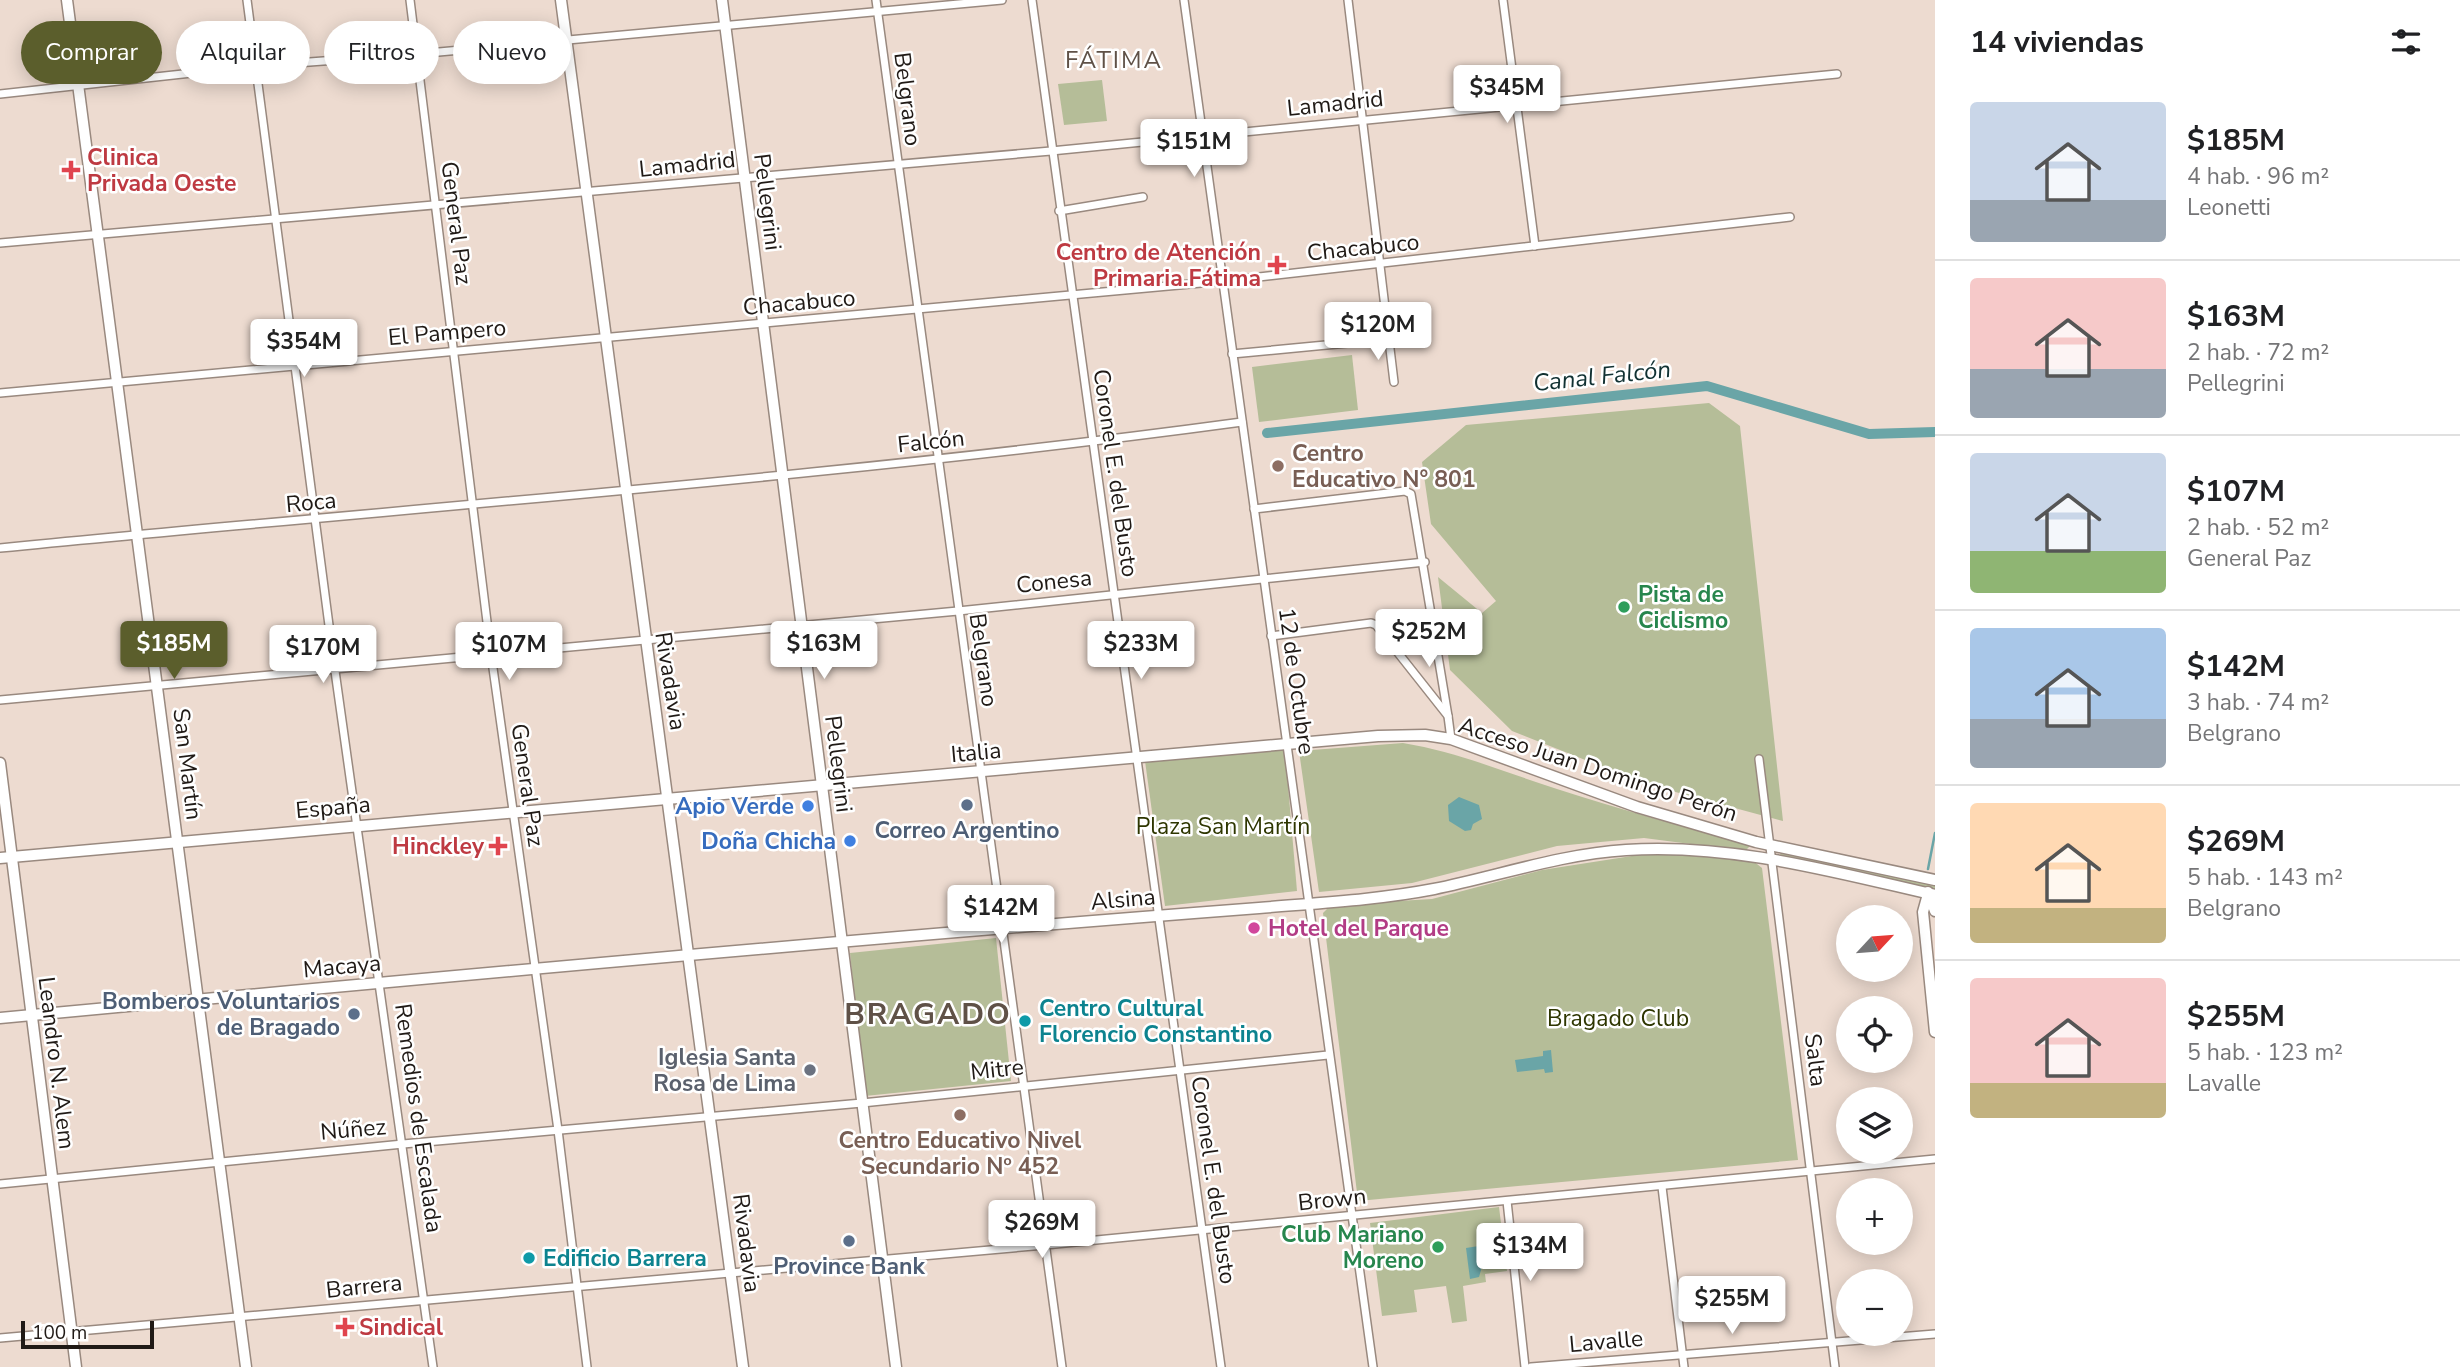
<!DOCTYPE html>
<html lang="es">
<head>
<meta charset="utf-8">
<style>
	:root { --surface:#fff; --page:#f6f6f6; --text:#202124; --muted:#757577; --line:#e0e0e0; --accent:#5b5e2c }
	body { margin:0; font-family:"Nunito Sans",sans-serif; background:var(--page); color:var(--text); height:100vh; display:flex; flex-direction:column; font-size:26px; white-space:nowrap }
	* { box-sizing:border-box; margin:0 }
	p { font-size:23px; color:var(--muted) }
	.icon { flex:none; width:38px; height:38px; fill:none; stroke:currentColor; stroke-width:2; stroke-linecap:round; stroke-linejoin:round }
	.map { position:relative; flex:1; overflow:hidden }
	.panel { display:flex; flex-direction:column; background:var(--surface); width:525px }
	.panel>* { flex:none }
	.banner { position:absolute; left:21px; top:21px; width:665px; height:63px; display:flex; gap:14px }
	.needle { width:46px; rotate:64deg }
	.tools { position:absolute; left:1836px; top:905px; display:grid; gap:14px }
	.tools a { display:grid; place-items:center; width:77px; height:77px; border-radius:50%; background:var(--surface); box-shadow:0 4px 18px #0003; font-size:35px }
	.scale { position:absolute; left:21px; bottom:18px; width:133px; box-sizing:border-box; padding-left:7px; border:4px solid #201a16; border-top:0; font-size:19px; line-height:24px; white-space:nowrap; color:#201a16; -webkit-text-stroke:5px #fff; paint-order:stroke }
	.price { position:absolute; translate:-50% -60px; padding:0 16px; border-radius:7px; background:#fff; color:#222; font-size:23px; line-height:46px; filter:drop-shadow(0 2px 4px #0008) }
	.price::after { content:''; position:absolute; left:50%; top:42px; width:21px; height:16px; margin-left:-10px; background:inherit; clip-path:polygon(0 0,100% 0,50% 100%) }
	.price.active { background:var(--accent); color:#fff }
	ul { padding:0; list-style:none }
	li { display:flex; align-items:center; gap:21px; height:175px; padding:0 35px }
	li+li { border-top:2px solid var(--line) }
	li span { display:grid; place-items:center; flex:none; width:196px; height:140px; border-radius:7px; color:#555 }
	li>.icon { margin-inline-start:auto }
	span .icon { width:84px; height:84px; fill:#fffc; stroke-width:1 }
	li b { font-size:30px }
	h2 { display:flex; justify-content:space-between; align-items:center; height:84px; padding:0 35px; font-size:30px }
	.pill { padding:0 24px; border-radius:32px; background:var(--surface); box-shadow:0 4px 18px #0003; font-size:24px; line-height:63px }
	.pill.active { background:var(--accent); color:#fff }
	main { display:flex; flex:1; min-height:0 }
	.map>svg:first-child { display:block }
</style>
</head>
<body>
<main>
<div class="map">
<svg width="1935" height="1367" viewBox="0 0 1935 1367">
	<rect width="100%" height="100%" fill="#eddbd0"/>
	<g fill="#b5bd98">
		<polygon points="1102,80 1107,121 1064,125 1058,84"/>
		<polygon points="1352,355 1358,410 1259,422 1252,367"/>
		<polygon points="1709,403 1740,426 1783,821 1646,784 1512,731 1450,670 1438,577 1482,613 1496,601 1431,524 1422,462 1466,425"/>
		<path d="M1403 743C1458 752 1504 772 1557 789 1620 809 1683 828 1747 842L1750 846 1745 851 1644 838 1557 846 1412 883 1319 892 1299 751Z"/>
		<polygon points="1285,750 1297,891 1165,906 1145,761"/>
		<polygon points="1781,851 1935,884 1935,890 1780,856"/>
		<polygon points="1651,853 1752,860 1762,868 1798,1160 1358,1201 1323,913 1331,905 1432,899 1542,870"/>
		<polygon points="996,938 1011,1081 865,1096 850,953"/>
		<polygon points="1499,1207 1507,1271 1485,1274 1486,1282 1463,1286 1467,1321 1452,1323 1446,1286 1414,1290 1417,1312 1382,1316 1370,1223"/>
	</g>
	<g fill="#6aa5a7">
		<polygon points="1459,797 1479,805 1482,819 1473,824 1471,830 1465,831 1449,821 1448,805"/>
		<polygon points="1551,1050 1553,1072 1545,1073 1544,1069 1517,1072 1515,1060 1543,1056 1543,1051"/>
		<polygon points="1498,1233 1501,1257 1484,1260 1479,1277 1470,1279 1466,1248 1485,1245 1488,1234"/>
	</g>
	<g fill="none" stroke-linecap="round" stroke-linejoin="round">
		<polyline stroke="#6aa5a7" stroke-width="2.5" points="1928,869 1935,833"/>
		<polyline stroke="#6aa5a7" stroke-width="10" points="1267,433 1707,386 1869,434 1935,432"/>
		<defs>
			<g id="street">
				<polyline points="247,0 335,671 433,1367"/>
				<polyline points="410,0 491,654 558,1130 587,1367"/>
				<polyline points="876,0 1062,1367"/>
				<polyline points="1032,0 1221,1367"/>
				<polyline points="1184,0 1373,1367"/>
				<polyline points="1348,0 1394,382"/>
				<polyline points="1503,0 1535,246"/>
				<polyline points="0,94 256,66 417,54 1002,0"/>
				<polyline points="1059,211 1143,197"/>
				<polyline points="0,243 1051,151 1837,74"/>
				<polyline points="1232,354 1389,339"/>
				<polyline points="0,393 1223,281 1790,217"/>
				<polyline points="1254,509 1405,491 1411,494 1448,716"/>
				<path d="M0 548C414 507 829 478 1242 422"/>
				<polyline points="1271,636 1371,623 1376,625 1448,716 1451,739"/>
				<polyline points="0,700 958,611 1425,562"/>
				<polyline points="1759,759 1835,1367"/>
				<polyline points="0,1184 403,1144 862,1103 1328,1055"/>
				<polyline points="1662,1187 1684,1367"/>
				<polyline points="1507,1201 1525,1367"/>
				<polyline points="0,1338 1045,1245 1935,1159"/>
				<polyline points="1531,1367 1935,1334"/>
			</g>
			<g id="secondary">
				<polyline points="67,0 246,1367"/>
				<polyline points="561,0 743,1367"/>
				<polyline points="722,0 896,1367"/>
				<polyline points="0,763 76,1367"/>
				<polyline points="0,858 1378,736 1425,735 1451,739 1637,807 1695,824 1756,842 1935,880"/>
				<polyline points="1928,892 1935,911"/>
				<polyline points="1928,894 1923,912 1935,1032"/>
				<path d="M0 1018C419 979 839 940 1259 908 1317 903 1377 900 1434 889 1498 876 1561 854 1626 850 1731 843 1834 872 1935 895"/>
			</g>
		</defs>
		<use href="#street" stroke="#99897f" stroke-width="10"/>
		<use href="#secondary" stroke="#99897f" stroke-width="13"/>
		<use href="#street" stroke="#fff" stroke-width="7"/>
		<use href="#secondary" stroke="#fff" stroke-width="10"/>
	</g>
	<g fill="#e0444e" stroke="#fff" stroke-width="2.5">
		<path d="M67.5 159.5h7v7h7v7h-7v7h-7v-7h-7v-7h7z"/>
		<path d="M1273.5 254.5h7v7h7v7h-7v7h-7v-7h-7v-7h7z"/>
		<path d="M494.5 835.5h7v7h7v7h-7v7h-7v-7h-7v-7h7z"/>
		<path d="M341.5 1316.5h7v7h7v7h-7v7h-7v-7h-7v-7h7z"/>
	</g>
	<g fill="#8d6e63" stroke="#fff" stroke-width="2.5">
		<circle cx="1278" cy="466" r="7"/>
		<circle cx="960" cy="1115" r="7"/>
	</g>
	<g fill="#2e9e5b" stroke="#fff" stroke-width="2.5">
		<circle cx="1624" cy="607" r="7"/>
		<circle cx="1438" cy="1247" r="7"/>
	</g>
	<g fill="#5c6f8a" stroke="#fff" stroke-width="2.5">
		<circle cx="967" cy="805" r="7"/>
		<circle cx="354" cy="1014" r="7"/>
		<circle cx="849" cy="1241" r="7"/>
	</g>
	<g fill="#3f7fe0" stroke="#fff" stroke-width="2.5">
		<circle cx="808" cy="806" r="7"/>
		<circle cx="850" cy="841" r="7"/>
	</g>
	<circle fill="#d1479c" stroke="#fff" stroke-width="2.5" cx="1254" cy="928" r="7"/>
	<g fill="#0f9aa8" stroke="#fff" stroke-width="2.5">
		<circle cx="1025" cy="1021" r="7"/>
		<circle cx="529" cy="1258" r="7"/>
	</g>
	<circle fill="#6b7280" stroke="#fff" stroke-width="2.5" cx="810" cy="1070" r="7"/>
	<g text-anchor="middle" stroke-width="5" stroke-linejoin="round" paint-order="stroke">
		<g font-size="23" fill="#201a16" stroke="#fff">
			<text transform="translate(908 99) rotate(83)" y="8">Belgrano</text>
			<text transform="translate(1335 103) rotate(-6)" y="8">Lamadrid</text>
			<text transform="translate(687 164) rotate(-6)" y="8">Lamadrid</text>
			<text transform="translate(768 202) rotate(83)" y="8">Pellegrini</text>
			<text transform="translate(457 223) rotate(83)" y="8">General Paz</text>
			<text transform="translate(1363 247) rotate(-6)" y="8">Chacabuco</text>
			<text transform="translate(799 302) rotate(-5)" y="8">Chacabuco</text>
			<text transform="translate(447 332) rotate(-5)" y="8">El Pampero</text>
			<text transform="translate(931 441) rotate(-6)" y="8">Falcón</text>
			<text transform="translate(1116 473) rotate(82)" y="8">Coronel E. del Busto</text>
			<text transform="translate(311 502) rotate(-5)" y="8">Roca</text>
			<text transform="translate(1054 581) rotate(-6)" y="8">Conesa</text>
			<text transform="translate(984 660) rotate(82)" y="8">Belgrano</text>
			<text transform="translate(671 681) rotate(81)" y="8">Rivadavia</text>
			<text transform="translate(1297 681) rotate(82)" y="8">12 de Octubre</text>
			<text transform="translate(976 752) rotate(-5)" y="8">Italia</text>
			<text transform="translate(188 764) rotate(83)" y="8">San Martín</text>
			<text transform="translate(839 764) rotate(83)" y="8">Pellegrini</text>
			<text transform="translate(1598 769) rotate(18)" y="8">Acceso Juan Domingo Perón</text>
			<text transform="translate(528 785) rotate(82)" y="8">General Paz</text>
			<text transform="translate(333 807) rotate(-5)" y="8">España</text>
			<text transform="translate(1123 899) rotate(-5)" y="8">Alsina</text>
			<text transform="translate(342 966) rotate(-5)" y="8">Macaya</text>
			<text transform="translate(1816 1060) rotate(83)" y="8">Salta</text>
			<text transform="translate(57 1063) rotate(83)" y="8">Leandro N. Alem</text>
			<text transform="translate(997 1069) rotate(-6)" y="8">Mitre</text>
			<text transform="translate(419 1118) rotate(82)" y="8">Remedios de Escalada</text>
			<text transform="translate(353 1129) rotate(-5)" y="8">Núñez</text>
			<text transform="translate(1214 1180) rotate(82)" y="8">Coronel E. del Busto</text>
			<text transform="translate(1332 1199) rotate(-6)" y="8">Brown</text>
			<text transform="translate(747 1243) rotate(83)" y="8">Rivadavia</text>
			<text transform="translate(364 1286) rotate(-6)" y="8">Barrera</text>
			<text transform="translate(1606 1341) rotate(-5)" y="8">Lavalle</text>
		</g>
		<g font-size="23" font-weight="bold" fill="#be3a42" stroke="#fff" text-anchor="start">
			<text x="87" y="165">Clinica<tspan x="87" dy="26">Privada Oeste</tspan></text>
			<text x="1261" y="260" text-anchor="end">Centro de Atención<tspan x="1261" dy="26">Primaria.Fátima</tspan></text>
			<text x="484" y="854" text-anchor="end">Hinckley</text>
			<text x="359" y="1335">Sindical</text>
		</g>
		<g font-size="23" font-weight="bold" fill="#785e54" stroke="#fff" text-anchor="start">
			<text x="1292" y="461">Centro<tspan x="1292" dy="26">Educativo N° 801</tspan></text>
			<text x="960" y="1148" text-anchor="middle">Centro Educativo Nivel<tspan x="960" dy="26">Secundario Nº 452</tspan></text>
		</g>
		<g font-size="23" font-weight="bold" fill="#27864d" stroke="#fff" text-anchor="start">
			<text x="1638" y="602">Pista de<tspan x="1638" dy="26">Ciclismo</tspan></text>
			<text x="1424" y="1242" text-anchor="end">Club Mariano<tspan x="1424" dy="26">Moreno</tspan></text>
		</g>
		<g font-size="23" font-weight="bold" fill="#366cbe" stroke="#fff" text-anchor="end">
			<text x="794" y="814">Apio Verde</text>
			<text x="836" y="849">Doña Chicha</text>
		</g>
		<g font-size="23" fill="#2e3600" stroke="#fff">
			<text x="1223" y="834">Plaza San Martín</text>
			<text x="1618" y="1026">Bragado Club</text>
		</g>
		<g font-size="23" font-weight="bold" fill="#4e5e75" stroke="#fff">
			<text x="967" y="838">Correo Argentino</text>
			<text x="340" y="1009" text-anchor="end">Bomberos Voluntarios<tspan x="340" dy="26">de Bragado</tspan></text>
			<text x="849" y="1274">Province Bank</text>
		</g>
		<g font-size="23" font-weight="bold" fill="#b23c85" stroke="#fff" text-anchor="start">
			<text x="1268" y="936">Hotel del Parque</text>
		</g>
		<g font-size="23" font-weight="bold" fill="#0d838f" stroke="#fff" text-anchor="start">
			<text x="1039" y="1016">Centro Cultural<tspan x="1039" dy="26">Florencio Constantino</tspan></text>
			<text x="543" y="1266">Edificio Barrera</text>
		</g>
		<g font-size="23" font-weight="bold" fill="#5b616d" stroke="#fff" text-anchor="end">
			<text x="796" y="1065">Iglesia Santa<tspan x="796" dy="26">Rosa de Lima</tspan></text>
		</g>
		<g font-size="24" letter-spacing="2" fill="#5f5147" stroke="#fff">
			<text x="1114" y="68">FÁTIMA</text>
		</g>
		<g font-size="24" font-style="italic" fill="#113132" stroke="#fff">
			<text transform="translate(1602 376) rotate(-6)" y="8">Canal Falcón</text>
		</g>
		<g font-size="30" font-weight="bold" letter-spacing="2" fill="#5f5147" stroke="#fff">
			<text x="928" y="1024">BRAGADO</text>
		</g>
	</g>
</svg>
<div class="tools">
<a><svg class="needle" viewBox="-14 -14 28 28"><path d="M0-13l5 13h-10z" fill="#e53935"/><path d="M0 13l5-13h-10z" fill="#757577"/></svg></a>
<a><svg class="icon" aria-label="locate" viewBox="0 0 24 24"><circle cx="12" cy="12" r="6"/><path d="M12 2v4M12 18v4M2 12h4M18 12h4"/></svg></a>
<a><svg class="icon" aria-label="layers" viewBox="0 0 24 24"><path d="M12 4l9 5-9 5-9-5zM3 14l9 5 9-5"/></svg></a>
<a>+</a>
<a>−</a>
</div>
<div class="scale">100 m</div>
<b class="price" style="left:1507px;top:125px">$345M</b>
<b class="price" style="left:1194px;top:179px">$151M</b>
<b class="price" style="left:1378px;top:362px">$120M</b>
<b class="price" style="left:304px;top:379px">$354M</b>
<b class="price" style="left:1429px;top:669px">$252M</b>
<b class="price active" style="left:174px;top:681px">$185M</b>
<b class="price" style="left:824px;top:681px">$163M</b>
<b class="price" style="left:1141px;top:681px">$233M</b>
<b class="price" style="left:509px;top:682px">$107M</b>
<b class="price" style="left:323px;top:685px">$170M</b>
<b class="price" style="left:1001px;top:945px">$142M</b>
<b class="price" style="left:1042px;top:1260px">$269M</b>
<b class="price" style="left:1530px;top:1283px">$134M</b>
<b class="price" style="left:1732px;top:1336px">$255M</b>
<div class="banner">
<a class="pill active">Comprar</a>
<a class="pill">Alquilar</a>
<a class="pill">Filtros</a>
<a class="pill">Nuevo</a>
</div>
</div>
<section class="panel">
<h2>14 viviendas<svg class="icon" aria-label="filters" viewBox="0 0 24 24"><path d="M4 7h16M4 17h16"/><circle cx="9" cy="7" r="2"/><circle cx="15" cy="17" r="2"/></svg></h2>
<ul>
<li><span style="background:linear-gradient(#c9d6e8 70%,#9aa5b1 0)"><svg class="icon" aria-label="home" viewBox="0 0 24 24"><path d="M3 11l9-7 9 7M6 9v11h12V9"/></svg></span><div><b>$185M</b><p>4 hab. · 96 m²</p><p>Leonetti</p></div></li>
<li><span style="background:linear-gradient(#f6c9c9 65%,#9aa5b1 0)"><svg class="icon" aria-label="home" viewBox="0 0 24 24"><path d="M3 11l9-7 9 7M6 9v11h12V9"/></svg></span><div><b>$163M</b><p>2 hab. · 72 m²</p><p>Pellegrini</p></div></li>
<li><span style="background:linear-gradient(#c9d6e8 70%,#8fb573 0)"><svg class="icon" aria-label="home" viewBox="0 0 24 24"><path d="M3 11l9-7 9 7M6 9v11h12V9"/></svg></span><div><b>$107M</b><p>2 hab. · 52 m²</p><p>General Paz</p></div></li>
<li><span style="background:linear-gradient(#a9c7e8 65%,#9aa5b1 0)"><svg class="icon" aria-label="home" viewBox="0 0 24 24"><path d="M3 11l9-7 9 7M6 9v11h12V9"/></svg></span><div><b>$142M</b><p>3 hab. · 74 m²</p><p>Belgrano</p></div></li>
<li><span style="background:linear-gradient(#ffd9b3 75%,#c2b280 0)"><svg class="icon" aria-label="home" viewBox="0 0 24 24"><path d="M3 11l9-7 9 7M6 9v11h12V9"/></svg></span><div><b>$269M</b><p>5 hab. · 143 m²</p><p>Belgrano</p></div></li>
<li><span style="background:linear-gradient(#f6c9c9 75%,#c2b280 0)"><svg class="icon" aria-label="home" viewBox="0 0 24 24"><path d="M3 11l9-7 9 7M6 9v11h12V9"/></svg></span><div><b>$255M</b><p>5 hab. · 123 m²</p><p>Lavalle</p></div></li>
</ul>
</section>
</main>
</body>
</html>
